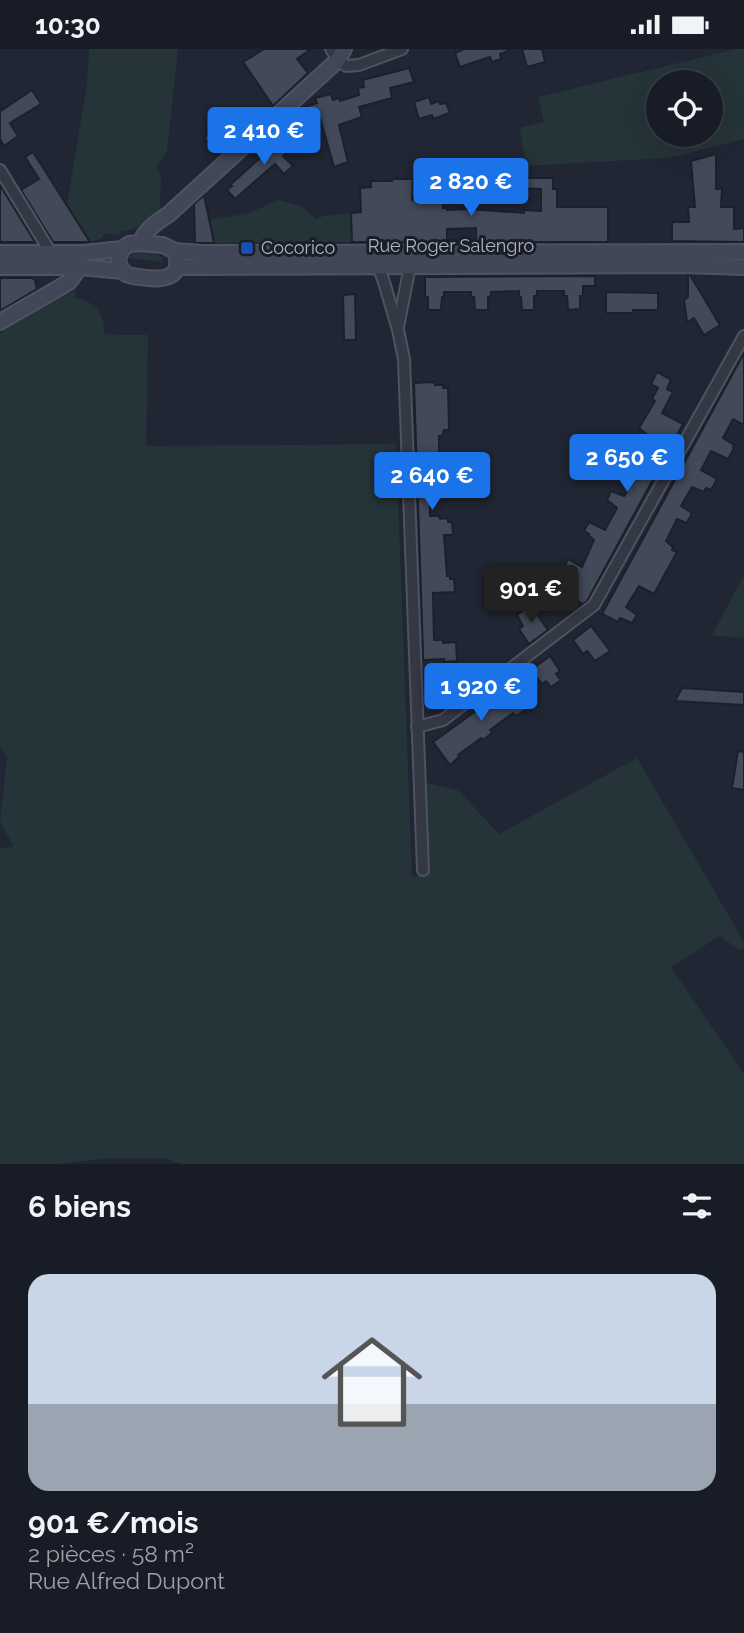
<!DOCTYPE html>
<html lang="fr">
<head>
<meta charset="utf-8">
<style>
	:root { --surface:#181c27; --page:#252933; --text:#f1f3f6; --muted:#9fa1a7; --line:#363a44; --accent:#1a73e8 }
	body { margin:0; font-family:Raleway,sans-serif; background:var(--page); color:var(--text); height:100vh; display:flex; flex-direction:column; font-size:26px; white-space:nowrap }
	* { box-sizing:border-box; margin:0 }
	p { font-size:23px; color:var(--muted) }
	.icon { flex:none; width:38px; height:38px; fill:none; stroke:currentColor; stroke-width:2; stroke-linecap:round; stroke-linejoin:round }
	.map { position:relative; height:1115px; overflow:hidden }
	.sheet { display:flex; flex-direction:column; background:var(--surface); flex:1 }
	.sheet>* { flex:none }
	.fabs { position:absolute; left:646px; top:21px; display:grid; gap:14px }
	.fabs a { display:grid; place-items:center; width:77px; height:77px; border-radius:50%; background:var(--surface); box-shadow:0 7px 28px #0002,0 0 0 2px var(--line); font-size:35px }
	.price { position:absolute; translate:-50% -60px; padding:0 16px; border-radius:7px; background:var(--accent); color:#fff; font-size:23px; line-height:46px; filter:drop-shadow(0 2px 4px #0008) }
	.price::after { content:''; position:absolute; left:50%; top:42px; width:21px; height:16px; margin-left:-10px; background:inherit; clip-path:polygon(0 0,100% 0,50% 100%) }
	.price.on { background:#222; color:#fff }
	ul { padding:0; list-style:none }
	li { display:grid; align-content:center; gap:14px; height:371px; padding:0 28px }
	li+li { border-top:2px solid var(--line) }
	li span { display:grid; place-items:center; height:217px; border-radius:21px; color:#555 }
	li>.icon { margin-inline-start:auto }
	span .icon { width:126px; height:126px; fill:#fffc; stroke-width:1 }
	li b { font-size:30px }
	h2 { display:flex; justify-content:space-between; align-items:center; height:84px; padding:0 28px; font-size:30px }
	.status { display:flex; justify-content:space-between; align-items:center; height:49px; padding:0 35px; background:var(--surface); direction:ltr }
	.status svg { height:19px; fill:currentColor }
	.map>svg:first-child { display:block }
</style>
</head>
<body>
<div class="status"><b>10:30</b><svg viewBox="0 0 49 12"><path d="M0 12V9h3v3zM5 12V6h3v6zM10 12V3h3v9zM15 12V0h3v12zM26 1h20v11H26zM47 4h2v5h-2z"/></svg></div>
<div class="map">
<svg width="744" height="1115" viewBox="0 0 744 1115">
	<rect width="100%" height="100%" fill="#202634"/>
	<g fill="#253438" fill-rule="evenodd">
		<path d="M89 0H178L167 102 156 118 161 126 160 161C148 171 138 182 121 182L120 186 104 184 102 189 90 193 67 156 87 35Z"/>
		<path d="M736 0H744V90L681 106 664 109 526 117 520 79 544 73 538 48ZM710 33V86H658V33Z"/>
		<polygon points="278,151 301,157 316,170 324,167 351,164 352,193 214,194 210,171 249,164"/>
		<polygon points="134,202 157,204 162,209 162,213 128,209"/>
		<path d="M75 243V249C95 252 105 264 104 284L119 286H148L146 397 396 395 412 828 430 824 427 734 459 742 499 785 637 709 744 893V899L739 901 720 887 671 918 744 1025V1115H181L165 1109H107L57 1115H0V799L14 798 0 773 7 707 0 699V285L31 265 56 246Z"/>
		<polygon points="744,526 744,589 712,586"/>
	</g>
	<g fill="#424959" stroke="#1b202b" stroke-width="2">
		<polygon points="264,0 311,0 297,10 308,24 273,57 243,13"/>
		<polygon points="464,0 509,0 509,2 500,5 501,10 492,13 490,8 460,18 455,4"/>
		<polygon points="522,0 542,0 545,13 527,18"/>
		<polygon points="409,19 414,33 390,39 392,49 359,58 362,68 339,76 348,113 334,118 319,65 304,69 301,59 317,54 315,49 331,45 333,51 339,49 340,52 359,46 358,39 364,38 363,31"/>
		<polygon points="32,41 41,55 10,74 18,87 4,97 0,90 0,58 2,61"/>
		<polygon points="429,48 431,55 439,52 440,55 446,54 450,64 433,70 432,66 419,70 414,53"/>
		<polygon points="229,59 241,71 212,97 204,89 215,79 211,74"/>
		<polygon points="287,87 295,96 283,107 293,117 284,125 275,115 235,150 227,141 232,137 230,136 281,90 283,91"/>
		<polygon points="33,103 59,144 90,193 53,193 21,141 39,130 25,108"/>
		<polygon points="716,105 716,140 722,140 721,158 734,158 734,180 744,179 744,193 672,192 672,173 689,173 688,158 695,158 691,112"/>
		<polygon points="518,129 553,129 553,140 557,140 557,158 608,158 608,193 476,193 476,179 447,180 447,193 352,193 351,164 361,163 360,139 371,138 371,132 392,132 392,130 413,130 412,151 444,143 443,159 447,159 447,161 469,160 524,164 524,161 541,162 541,140 518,139"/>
		<polygon points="493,132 507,132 507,144 485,144"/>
		<polygon points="0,136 35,193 0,193"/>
		<polygon points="204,146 211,179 214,194 195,194 194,155"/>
		<polygon points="688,226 690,226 720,276 704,286 694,269 687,273 684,251 688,248"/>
		<polygon points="595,227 595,237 583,237 583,247 580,247 580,260 568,261 567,247 564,247 564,242 537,242 537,247 534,247 534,261 522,261 521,248 519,248 519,242 491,243 491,247 488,248 488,261 475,261 474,248 471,248 471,243 444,243 444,248 442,248 441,261 428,261 428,248 425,248 425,228"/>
		<polygon points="0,229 32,229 35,231 37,240 0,262"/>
		<polygon points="606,243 658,244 658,261 633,261 633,264 606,264"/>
		<polygon points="355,245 356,291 344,291 343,246"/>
		<polygon points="744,304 744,376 733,370 723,389 734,396 733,398 734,399 728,410 711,402 701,421 717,430 711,441 706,439 704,443 692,438 681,457 692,464 687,474 677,470 666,492 673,498 672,501 677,503 654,545 639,537 626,558 637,566 632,574 620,569 618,573 602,565"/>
		<polygon points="657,323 671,331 667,340 673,343 662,364 683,375 587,552 583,555 571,548 577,538 574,537 576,533 562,522 568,510 582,518 594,491 588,486 589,485 584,482 589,473 605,481 617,459 607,451 611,442 624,447 627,443 635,426 628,422 629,421 625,419 625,417 620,414 627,403 643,411 654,391 639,379 655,352 652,350 658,339 651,335"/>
		<polygon points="434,333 435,336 443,336 443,339 448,339 449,381 444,381 442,387 439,387 439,418 446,417 446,435 430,435 430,467 439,467 440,470 448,469 448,473 452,473 453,486 444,486 447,527 450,527 450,530 454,530 455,543 433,544 434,591 443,591 443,594 456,593 457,612 444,613 444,610 423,611 423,602 414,334"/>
		<polygon points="530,556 548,581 529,595 519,580 523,577 517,566"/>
		<polygon points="591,577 610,602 595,612 587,602 583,605 573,591"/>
		<polygon points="550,607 560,622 556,625 561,631 551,638 546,632 542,635 531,621"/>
		<polygon points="516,633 526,646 519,650 527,660 516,667 513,664 490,681 492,684 483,691 481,689 458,706 459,708 450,716 433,693"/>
		<polygon points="682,639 744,643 744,656 675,652"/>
		<polygon points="738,702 744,703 744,741 732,739"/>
	</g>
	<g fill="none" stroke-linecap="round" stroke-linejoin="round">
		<defs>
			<g id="street">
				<polyline points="331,0 338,11 346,17 359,16 402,0"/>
				<polyline points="0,121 51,204"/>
				<polyline points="378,217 384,233 398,281 404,310 423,821"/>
				<polyline points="398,278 410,217"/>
				<polyline points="417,678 443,671 594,556 744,287"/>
			</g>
			<g id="secondary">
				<path d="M140 194C146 180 157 173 169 165L338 11 344 0"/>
				<path d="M175 202C183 226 169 231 148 229 141 228 132 228 126 225 124 223 120 219 119 216 117 210 120 205 122 200L129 195 140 194 163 196 175 202 202 204 744 203"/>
				<polyline points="0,204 83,204 122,200"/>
				<polyline points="0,218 80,218 123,222"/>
				<polyline points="177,218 684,216 744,218"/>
				<polyline points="0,273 69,233 80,218"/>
			</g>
		</defs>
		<use href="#street" stroke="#4e5360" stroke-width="14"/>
		<use href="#secondary" stroke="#4e5360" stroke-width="18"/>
		<use href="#street" stroke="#343845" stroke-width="10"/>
		<use href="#secondary" stroke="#424757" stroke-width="14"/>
	</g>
	<rect fill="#1a4fb4" stroke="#191e29" stroke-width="2.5" x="240" y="192" width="14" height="14" rx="3.5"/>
	<g text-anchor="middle" stroke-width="6" stroke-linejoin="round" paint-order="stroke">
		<g font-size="18" fill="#aeb3c2" stroke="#191e29">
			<text x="451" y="203">Rue Roger Salengro</text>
		</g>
		<g font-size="18" fill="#aeb3c2" stroke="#191e29" text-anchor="start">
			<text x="261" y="205">Cocorico</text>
		</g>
	</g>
</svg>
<div class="fabs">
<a><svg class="icon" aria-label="locate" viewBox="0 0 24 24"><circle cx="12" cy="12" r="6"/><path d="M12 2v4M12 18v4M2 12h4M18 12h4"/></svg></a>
</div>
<b class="price" style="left:264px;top:118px">2 410 €</b>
<b class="price" style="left:471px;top:169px">2 820 €</b>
<b class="price" style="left:627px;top:445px">2 650 €</b>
<b class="price" style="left:432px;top:463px">2 640 €</b>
<b class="price on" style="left:531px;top:576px">901 €</b>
<b class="price" style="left:481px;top:674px">1 920 €</b>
</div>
<section class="sheet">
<h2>6 biens<svg class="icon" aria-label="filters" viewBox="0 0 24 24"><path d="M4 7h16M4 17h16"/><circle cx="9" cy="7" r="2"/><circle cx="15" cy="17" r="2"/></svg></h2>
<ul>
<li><span style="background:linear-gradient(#c9d6e8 60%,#9aa5b1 0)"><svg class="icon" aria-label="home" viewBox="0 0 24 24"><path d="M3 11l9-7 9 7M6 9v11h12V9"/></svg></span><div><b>901 €/mois</b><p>2 pièces · 58 m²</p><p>Rue Alfred Dupont</p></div></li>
</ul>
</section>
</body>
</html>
